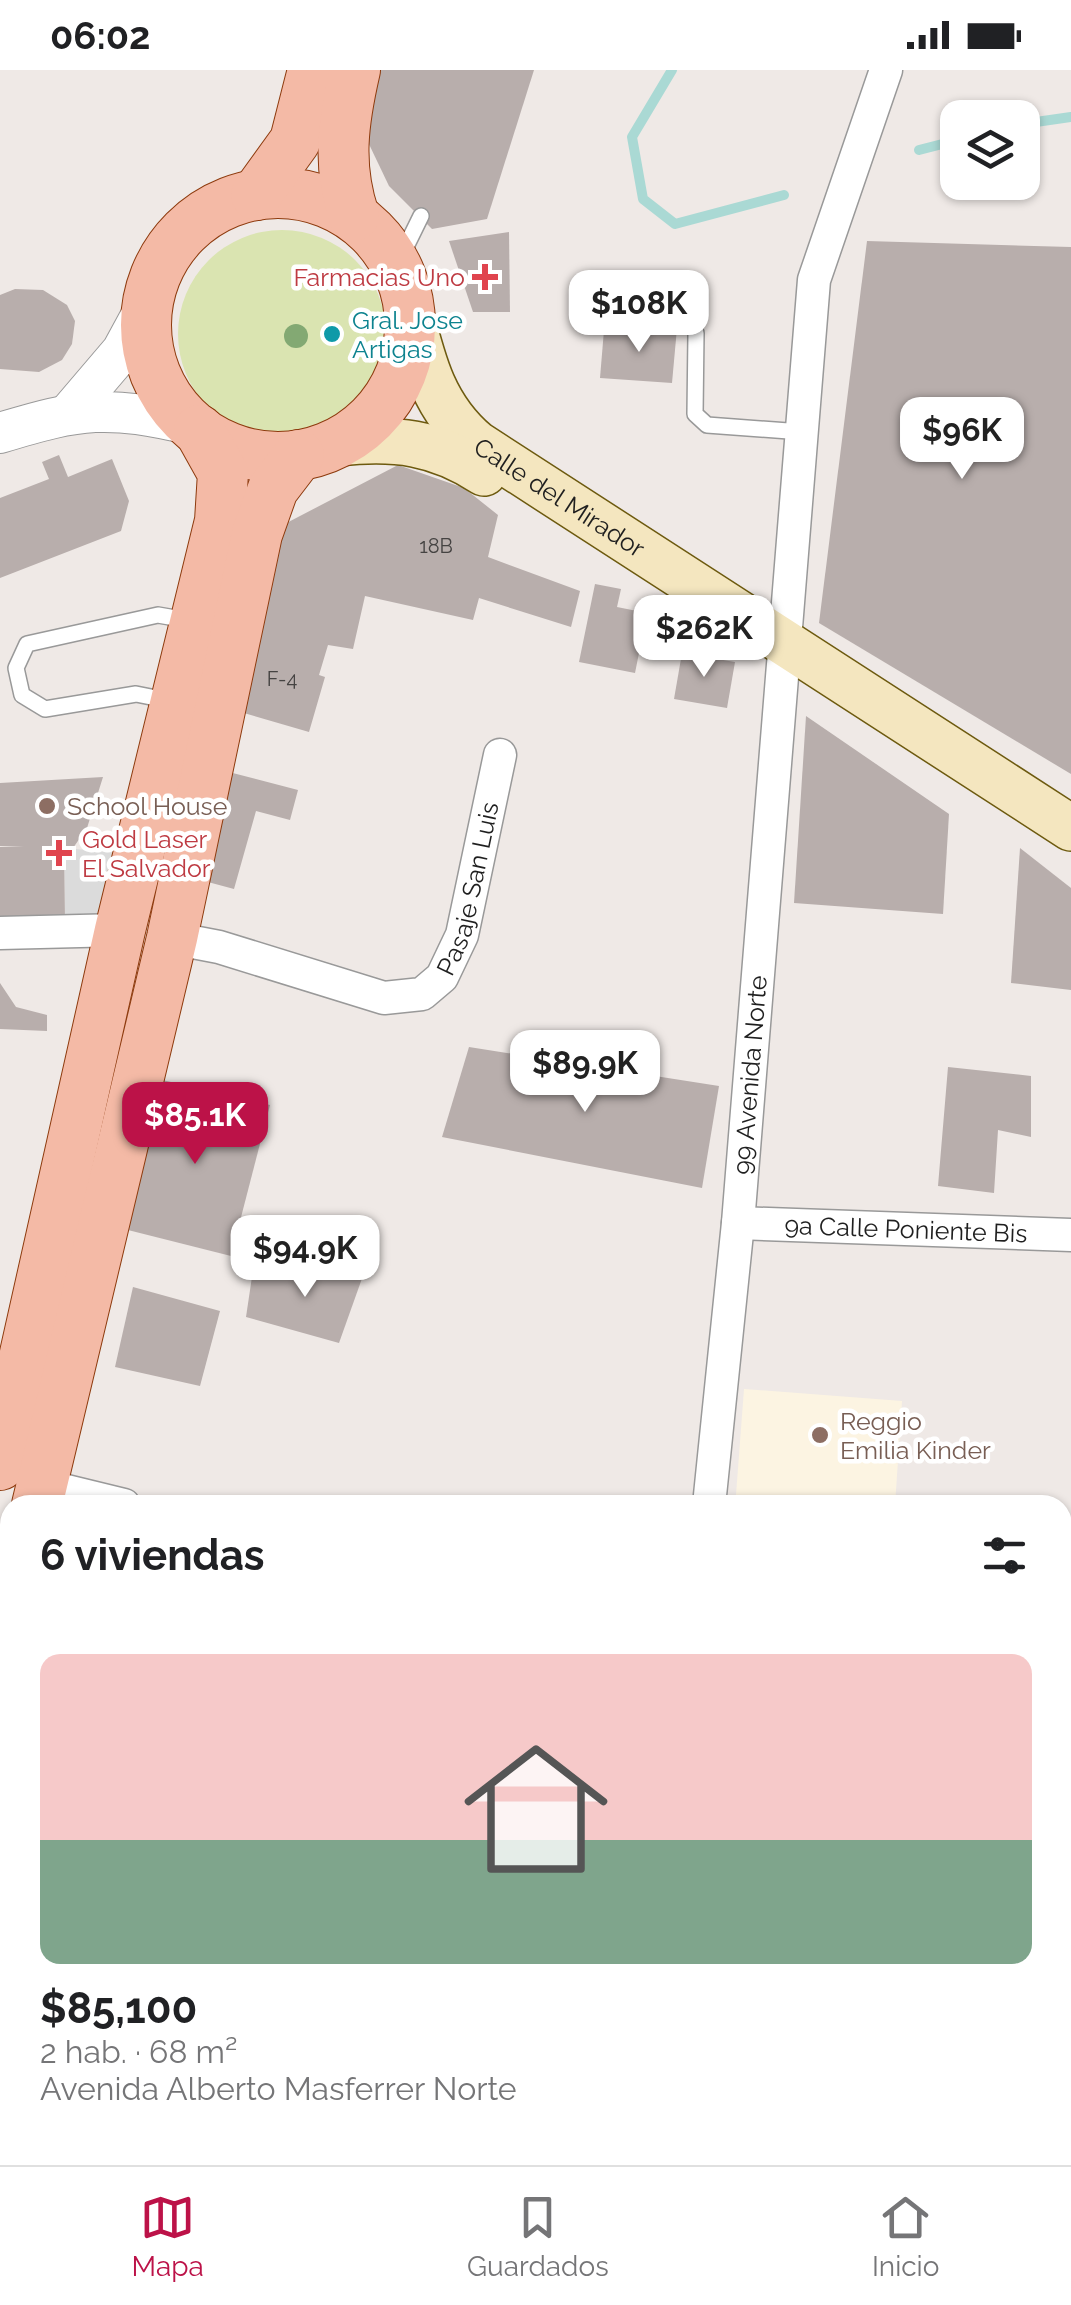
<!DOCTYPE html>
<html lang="es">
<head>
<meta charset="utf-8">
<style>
	:root { --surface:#fff; --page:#f6f6f6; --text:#202124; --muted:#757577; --line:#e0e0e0; --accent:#bc1248 }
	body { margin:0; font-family:Raleway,sans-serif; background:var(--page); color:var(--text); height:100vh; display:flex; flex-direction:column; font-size:38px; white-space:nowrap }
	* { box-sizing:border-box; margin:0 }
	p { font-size:32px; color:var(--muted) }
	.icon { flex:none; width:55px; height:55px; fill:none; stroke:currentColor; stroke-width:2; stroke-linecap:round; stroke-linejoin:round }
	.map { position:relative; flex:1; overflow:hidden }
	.side { position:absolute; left:0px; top:1425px; width:1072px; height:670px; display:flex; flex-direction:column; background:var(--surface); border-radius:30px 30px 0 0; box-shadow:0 2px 8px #0004 }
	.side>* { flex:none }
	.controls { position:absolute; left:940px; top:30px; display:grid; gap:20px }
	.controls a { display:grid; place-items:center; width:100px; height:100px; border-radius:20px; background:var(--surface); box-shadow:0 2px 8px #0004; font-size:50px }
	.price { position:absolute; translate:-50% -85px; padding:0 22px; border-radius:20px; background:#fff; color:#222; font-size:32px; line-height:65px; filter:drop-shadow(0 2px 5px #0008) }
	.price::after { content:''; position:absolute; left:50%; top:60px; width:30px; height:22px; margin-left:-15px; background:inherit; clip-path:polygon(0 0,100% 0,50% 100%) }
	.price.on { background:var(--accent); color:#fff }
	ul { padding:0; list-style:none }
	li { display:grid; align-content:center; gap:20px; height:530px; padding:0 40px }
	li+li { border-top:2px solid var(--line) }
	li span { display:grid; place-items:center; height:310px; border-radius:20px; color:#555 }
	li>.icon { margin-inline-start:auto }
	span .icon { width:180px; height:180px; fill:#fffc; stroke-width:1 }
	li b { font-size:42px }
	h2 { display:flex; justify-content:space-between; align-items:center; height:120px; padding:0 40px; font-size:42px }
	.status { display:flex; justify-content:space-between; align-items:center; height:70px; padding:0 50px; background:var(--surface); direction:ltr }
	.status svg { height:28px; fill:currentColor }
	.menu { display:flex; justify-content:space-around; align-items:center; height:140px; border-top:2px solid var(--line); background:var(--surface); font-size:28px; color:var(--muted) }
	.menu a { display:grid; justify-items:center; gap:5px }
	.menu .on { color:var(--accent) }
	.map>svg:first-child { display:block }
</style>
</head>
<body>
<div class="status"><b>06:02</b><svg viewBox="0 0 49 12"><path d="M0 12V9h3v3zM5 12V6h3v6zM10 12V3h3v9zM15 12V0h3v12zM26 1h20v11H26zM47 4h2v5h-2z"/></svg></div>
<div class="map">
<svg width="1071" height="2095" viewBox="0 0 1071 2095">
	<rect width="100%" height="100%" fill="#efe9e6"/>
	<polygon fill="#fcf4e2" points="744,1319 902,1331 895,1435 736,1425"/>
	<circle fill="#dae4b1" cx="282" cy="264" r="104"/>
	<polygon fill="#dbdbdb" points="64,778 130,784 115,850 65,850"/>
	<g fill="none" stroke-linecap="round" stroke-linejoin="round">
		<g stroke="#aad9d4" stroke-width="10">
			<polyline points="672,0 632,67 643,129 675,154 784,125"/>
			<polyline points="1022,54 1071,47"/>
			<polyline points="919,80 958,70"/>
		</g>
	</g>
	<g fill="#b8aeac">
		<polygon points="372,0 534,0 487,149 432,159 389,116 367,70"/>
		<polygon points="509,162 510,242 473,242 449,171"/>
		<polygon points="867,171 1071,177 1071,704 819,553"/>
		<polygon points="15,219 43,220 67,235 75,251 72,274 62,290 39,302 0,299 0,225"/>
		<polygon points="677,258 672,313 600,308 604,260"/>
		<polygon points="59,385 68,407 112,389 129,431 121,461 0,508 0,428 49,409 42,392"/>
		<polygon points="398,395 464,418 498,445 488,487 580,521 571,557 479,528 473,550 365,526 353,579 328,575 319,605 325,607 309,662 230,639 275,459"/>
		<polygon points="595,514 621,519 617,537 647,543 635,603 579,592"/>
		<polygon points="682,583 735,592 727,638 674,629"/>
		<polygon points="806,646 949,744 943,844 794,833"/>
		<polygon points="221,700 298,720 290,750 256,741 234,819 193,808"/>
		<polygon points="103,707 87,758 73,778 64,778 65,850 0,850 0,777 24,776 0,776 0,713"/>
		<polygon points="1020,778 1071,818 1071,920 1011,913"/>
		<polygon points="0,913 16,937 47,945 47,961 0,959"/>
		<polygon points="469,977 719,1016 702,1118 442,1067"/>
		<polygon points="948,997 1031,1006 1031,1067 998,1060 994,1123 938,1116"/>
		<polygon points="158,1009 270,1035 231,1186 120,1158"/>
		<polygon points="253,1200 365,1200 339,1273 246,1247"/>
		<polygon points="133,1217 220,1241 200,1316 115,1297"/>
		<polygon points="0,1908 10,1910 10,2085 76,2085 73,2095 0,2095"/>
	</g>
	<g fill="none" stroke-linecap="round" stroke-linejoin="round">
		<defs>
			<g id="service">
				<polyline points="397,195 421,146"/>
				<polyline points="696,263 695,344 707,355 802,362"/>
				<polyline points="171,631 136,624 45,639 22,625 16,598 27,574 158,545 187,550"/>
			</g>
			<g id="minor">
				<polyline points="0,863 120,860"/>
				<path id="s1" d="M172 868 219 877 384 928 422 924 442 907 462 865 500 685"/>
				<path id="s2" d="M738 1153 1071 1165"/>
				<polyline points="42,1415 124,1435"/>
				<path id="s3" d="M709 1435 738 1153 814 210 886 0"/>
				<polyline points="0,1882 10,1883"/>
				<polyline points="1062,1978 1071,1979"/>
				<polyline points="648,2095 649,2085"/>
			</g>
			<g id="tertiary">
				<polyline points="70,342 122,281 147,235"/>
				<path d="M0 363C81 338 108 335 192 355"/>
			</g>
			<g id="secondary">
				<path id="s4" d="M410 241C423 293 434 338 477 374L1071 758"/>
				<path d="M339 373C395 367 436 372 484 403"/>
			</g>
			<g id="primary">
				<circle cx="278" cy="255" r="132"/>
				<polyline points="256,125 295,71 313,0"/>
				<path d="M354 146C337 95 343 52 355 0"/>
				<polyline points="0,1395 120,860 220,451 223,403 199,360"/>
				<polyline points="37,1435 172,868 257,464 273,419 299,385"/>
				<polyline points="0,1592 10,1550"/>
			</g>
		</defs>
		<use href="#service" stroke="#999" stroke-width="18"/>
		<use href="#minor" stroke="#999" stroke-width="35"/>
		<use href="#tertiary" stroke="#999" stroke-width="42"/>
		<use href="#secondary" stroke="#6d5a0f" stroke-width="48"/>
		<use href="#primary" stroke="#8d3a0d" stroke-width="52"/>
		<use href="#service" stroke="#fff" stroke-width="15"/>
		<use href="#minor" stroke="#fff" stroke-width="32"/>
		<use href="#tertiary" stroke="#fff" stroke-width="40"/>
		<use href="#secondary" stroke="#f4e6bf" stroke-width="45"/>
		<use href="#primary" stroke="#f4baa6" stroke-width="50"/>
	</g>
	<circle fill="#83a973" cx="296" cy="266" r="12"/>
	<g fill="#e0444e" stroke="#fff" stroke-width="4">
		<path d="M480 192h10v10h10v10h-10v10h-10v-10h-10v-10h10z"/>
		<path d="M54 768h10v10h10v10h-10v10h-10v-10h-10v-10h10z"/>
	</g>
	<circle fill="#0f9aa8" stroke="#fff" stroke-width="4" cx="332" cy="264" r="10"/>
	<g fill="#8d6e63" stroke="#fff" stroke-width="4">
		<circle cx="47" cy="736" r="10"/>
		<circle cx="820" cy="1365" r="10"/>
	</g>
	<g text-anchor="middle" stroke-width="9" stroke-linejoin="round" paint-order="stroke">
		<g font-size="20" fill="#454342">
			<text x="436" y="483">18B</text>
			<text x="282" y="616">F-4</text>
		</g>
		<g font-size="25" fill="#be3a42" stroke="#fff" text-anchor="end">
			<text x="465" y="216">Farmacias Uno</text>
			<text x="82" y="778" text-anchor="start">Gold Laser<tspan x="82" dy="29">El Salvador</tspan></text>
		</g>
		<g font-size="25" fill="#0d838f" stroke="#fff" text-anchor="start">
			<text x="352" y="259">Gral. Jose<tspan x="352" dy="29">Artigas</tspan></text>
		</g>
		<g font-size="25" fill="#1f1f1f" stroke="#fff">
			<text dy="9" stroke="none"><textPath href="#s4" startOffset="250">Calle del Mirador</textPath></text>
			<text dy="9" stroke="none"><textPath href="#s1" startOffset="378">Pasaje San Luis</textPath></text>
			<text dy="9" stroke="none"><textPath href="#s3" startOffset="432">99 Avenida Norte</textPath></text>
			<text dy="9" stroke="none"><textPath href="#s2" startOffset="168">9a Calle Poniente Bis</textPath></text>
		</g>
		<g font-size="25" fill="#785e54" stroke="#fff" text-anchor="start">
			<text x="67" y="745">School House</text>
			<text x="840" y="1360">Reggio<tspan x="840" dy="29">Emilia Kinder</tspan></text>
		</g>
	</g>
</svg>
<div class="controls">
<a><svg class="icon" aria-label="layers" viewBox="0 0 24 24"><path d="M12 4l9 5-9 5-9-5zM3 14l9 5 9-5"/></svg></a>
</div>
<b class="price" style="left:639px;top:285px">$108K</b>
<b class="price" style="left:962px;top:412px">$96K</b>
<b class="price" style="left:704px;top:610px">$262K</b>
<b class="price" style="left:585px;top:1045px">$89.9K</b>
<b class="price on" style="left:195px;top:1097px">$85.1K</b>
<b class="price" style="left:305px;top:1230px">$94.9K</b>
<section class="side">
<h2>6 viviendas<svg class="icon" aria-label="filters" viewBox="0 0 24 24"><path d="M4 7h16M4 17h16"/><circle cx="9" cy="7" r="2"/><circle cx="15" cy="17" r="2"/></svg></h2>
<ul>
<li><span style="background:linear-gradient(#f6c9c9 60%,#7fa58c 0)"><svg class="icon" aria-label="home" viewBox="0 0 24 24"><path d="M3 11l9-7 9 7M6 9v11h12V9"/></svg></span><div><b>$85,100</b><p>2 hab. · 68 m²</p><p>Avenida Alberto Masferrer Norte</p></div></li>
</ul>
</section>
</div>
<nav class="menu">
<a class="on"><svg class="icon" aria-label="map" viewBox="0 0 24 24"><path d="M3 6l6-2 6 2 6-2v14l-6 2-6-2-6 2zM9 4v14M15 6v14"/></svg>Mapa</a>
<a><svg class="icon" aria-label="saved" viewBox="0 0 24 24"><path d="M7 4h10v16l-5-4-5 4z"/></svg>Guardados</a>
<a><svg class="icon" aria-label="home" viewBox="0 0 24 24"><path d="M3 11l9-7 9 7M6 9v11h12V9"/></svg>Inicio</a>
</nav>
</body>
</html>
